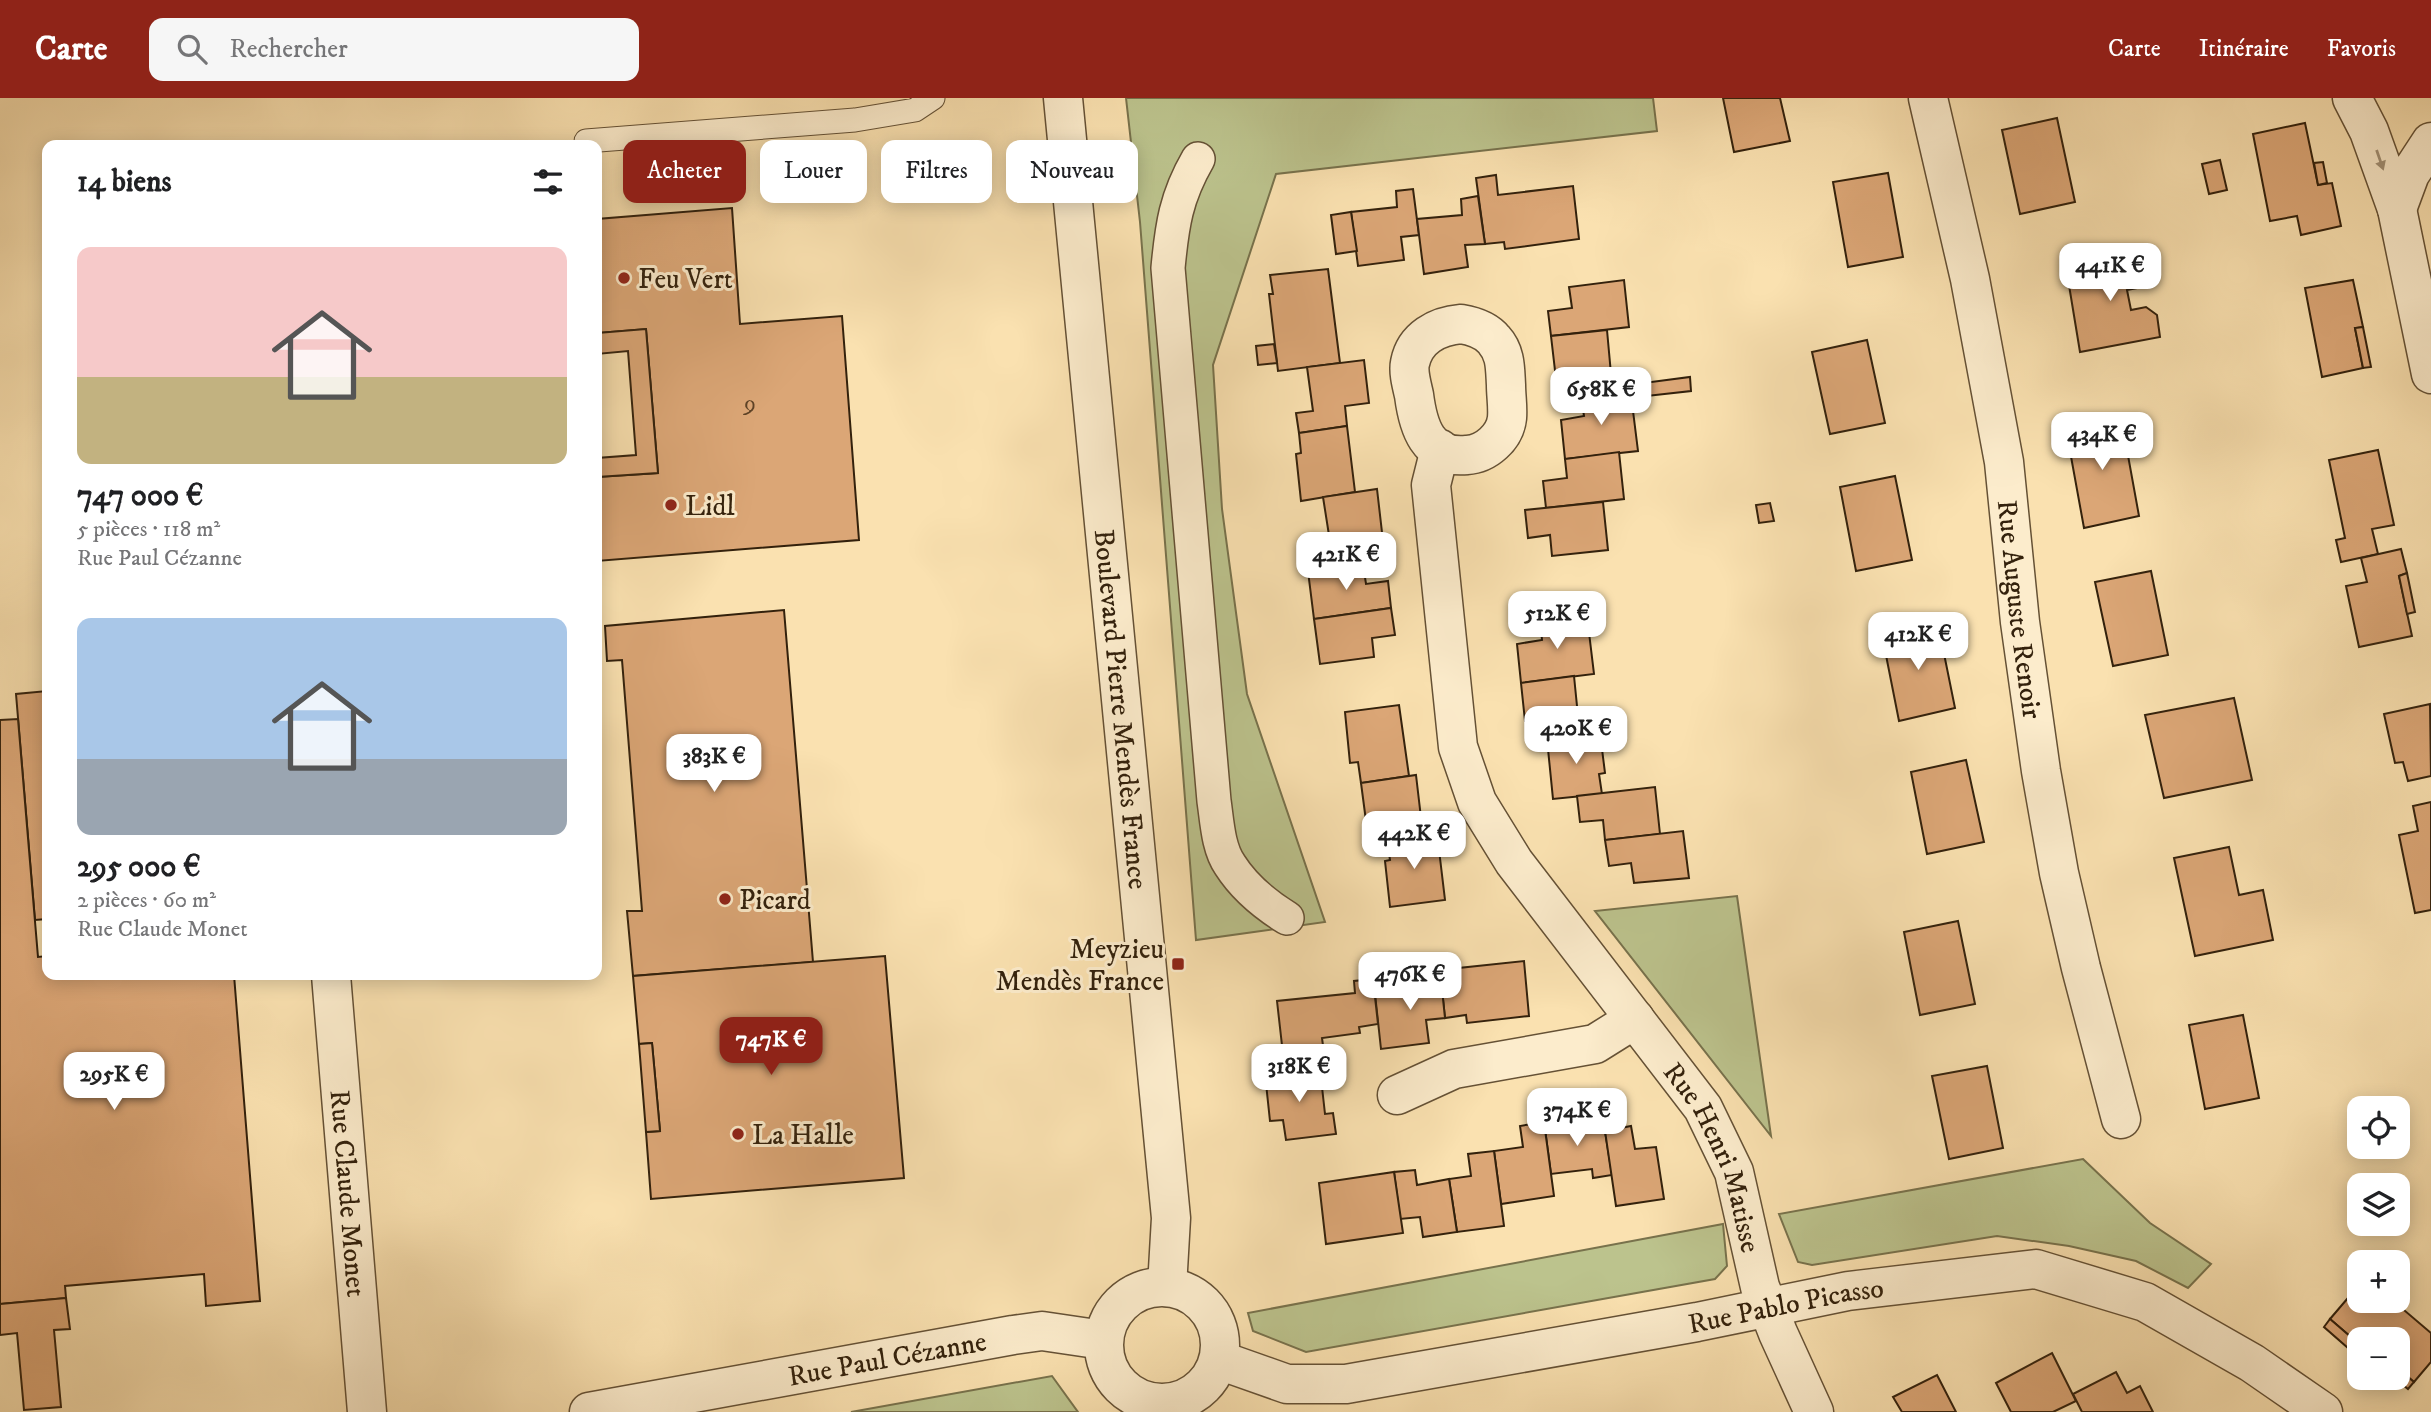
<!DOCTYPE html>
<html lang="fr">
<head>
<meta charset="utf-8">
<style>
	:root { --surface:#fff; --page:#f6f6f6; --text:#202124; --muted:#757577; --accent:#8f2418 }
	body { margin:0; font-family:"IM FELL DW Pica",serif; background:var(--page); color:var(--text); height:100vh; display:flex; flex-direction:column; font-size:26px; white-space:nowrap }
	* { box-sizing:border-box; margin:0 }
	p { font-size:23px; color:var(--muted) }
	.icon { flex:none; width:38px; height:38px; fill:none; stroke:currentColor; stroke-width:2; stroke-linecap:round; stroke-linejoin:round }
	.map { position:relative; flex:1; overflow:hidden }
	.panel { position:absolute; left:42px; top:42px; width:560px; height:840px; display:flex; flex-direction:column; background:var(--surface); border-radius:14px; box-shadow:0 4px 18px #0003 }
	.panel>* { flex:none }
	.top-card { position:absolute; left:623px; top:42px; width:665px; height:63px; display:flex; gap:14px }
	.controls { position:absolute; left:2347px; top:998px; display:grid; gap:14px }
	.controls a { display:grid; place-items:center; width:63px; height:63px; border-radius:14px; background:var(--surface); box-shadow:0 4px 18px #0003; font-size:35px }
	.price { position:absolute; translate:-50% -60px; padding:0 16px; border-radius:14px; background:#fff; color:#222; font-size:23px; line-height:46px; filter:drop-shadow(0 2px 4px #0008) }
	.price::after { content:''; position:absolute; left:50%; top:42px; width:21px; height:16px; margin-left:-10px; background:inherit; clip-path:polygon(0 0,100% 0,50% 100%) }
	.price.current { background:var(--accent); color:#fff }
	ul { padding:0; list-style:none }
	li { display:grid; align-content:center; gap:14px; height:371px; padding:0 35px }
	li span { display:grid; place-items:center; height:217px; border-radius:14px; color:#555 }
	li>.icon { margin-inline-start:auto }
	span .icon { width:126px; height:126px; fill:#fffc; stroke-width:1 }
	li b { font-size:30px }
	h2 { display:flex; justify-content:space-between; align-items:center; height:84px; padding:0 35px; font-size:30px }
	.pill { padding:0 24px; border-radius:14px; background:var(--surface); box-shadow:0 4px 18px #0003; font-size:24px; line-height:63px }
	.pill.current { background:var(--accent); color:#fff }
	header { display:flex; align-items:center; gap:42px; box-sizing:border-box; height:98px; padding:0 35px; background:var(--accent); color:#fff }
	header strong { font-size:33px }
	nav { display:flex; gap:38px; margin-inline-start:auto; font-size:24px }
	.search { width:490px; height:63px; background:var(--page); display:flex; align-items:center; gap:18px; box-sizing:border-box; padding:0 24px; border-radius:14px; color:var(--muted); font-size:26px }
	.map>svg:first-child { display:block }
</style>
</head>
<body>
<header>
<strong>Carte</strong>
<div class="search"><svg class="icon" aria-label="search" viewBox="0 0 24 24"><circle cx="10" cy="10" r="6"/><path d="M15 15l6 6"/></svg>Rechercher</div>
<nav><a>Carte</a><a>Itinéraire</a><a>Favoris</a></nav>
</header>
<div class="map">
<svg width="2431" height="1314" viewBox="0 0 2431 1314">
	<rect width="100%" height="100%" fill="#fae1b0"/>
	<filter id="stains"><feTurbulence type="fractalNoise" baseFrequency=".00286" numOctaves="4"/><feColorMatrix values="0 0 0 0 .2 0 0 0 0 .09 0 0 0 0 .02 0 0 0 .5 -.17"/></filter>
	<radialGradient id="worn" r=".72"><stop offset=".6" stop-color="#630" stop-opacity="0"/><stop offset="1" stop-color="#630" stop-opacity=".3"/></radialGradient>
	<g fill="#bcc38d" stroke="#78724c" stroke-width="2">
		<polygon points="1126,0 1653,0 1657,33 1276,76 1213,267 1222,411 1247,596 1325,824 1196,842 1140,124"/>
		<polygon points="1737,798 1771,1038 1595,813"/>
		<polygon points="2083,1061 2150,1125 2211,1166 2188,1190 2136,1163 2069,1148 1997,1138 1812,1167 1798,1164 1779,1116"/>
		<polygon points="1723,1126 1727,1168 1715,1181 1306,1254 1253,1233 1248,1215"/>
		<polygon points="1052,1278 1078,1314 851,1314"/>
	</g>
	<g fill="#dba676" stroke="#33210c" stroke-width="2">
		<polygon points="1723,0 1780,0 1790,43 1734,54"/>
		<polygon points="2057,20 2075,104 2020,116 2002,32"/>
		<polygon points="2305,25 2318,87 2332,85 2341,128 2301,137 2297,118 2270,123 2253,36"/>
		<polygon points="2220,62 2227,92 2209,96 2202,66"/>
		<polygon points="2323,64 2327,85 2318,87 2314,65"/>
		<polygon points="1888,75 1903,159 1848,169 1833,84"/>
		<polygon points="1496,77 1498,97 1573,88 1579,141 1505,151 1504,144 1485,146 1476,80"/>
		<polygon points="1413,91 1419,137 1401,139 1404,162 1358,168 1351,114 1397,109 1396,93"/>
		<polygon points="1478,98 1485,146 1465,147 1468,169 1424,176 1417,121 1462,117 1461,101"/>
		<polygon points="732,110 740,226 842,218 859,442 597,463 597,379 658,375 646,231 598,235 597,121"/>
		<polygon points="1351,114 1357,153 1336,156 1331,117"/>
		<polygon points="2145,155 2150,178 2142,189 2127,192 2131,212 2146,209 2157,217 2160,239 2080,254 2066,169"/>
		<polygon points="1328,171 1340,265 1278,273 1269,196 1273,196 1270,177"/>
		<polygon points="1624,182 1629,229 1551,238 1548,213 1572,210 1569,189"/>
		<polygon points="2353,182 2363,229 2355,230 2363,270 2322,279 2305,190"/>
		<polygon points="597,219 598,235 646,231 658,375 597,379 597,360 636,357 628,253 597,256"/>
		<polygon points="2363,229 2371,269 2363,270 2355,230"/>
		<polygon points="1607,232 1611,276 1626,275 1628,293 1581,299 1579,280 1556,281 1551,238"/>
		<polygon points="1867,242 1885,325 1830,336 1812,254"/>
		<polygon points="1274,246 1277,265 1258,267 1256,248"/>
		<polygon points="1364,262 1369,305 1345,308 1347,328 1299,335 1296,315 1313,313 1307,269"/>
		<polygon points="1690,279 1691,293 1629,300 1628,287"/>
		<polygon points="1628,293 1631,313 1633,313 1638,353 1565,361 1561,322 1584,318 1581,299"/>
		<polygon points="2121,319 2139,418 2084,430 2066,331"/>
		<polygon points="1347,328 1355,394 1301,403 1296,356 1301,355 1299,335"/>
		<polygon points="2378,352 2394,427 2372,431 2378,456 2341,464 2336,442 2345,440 2329,362"/>
		<polygon points="1619,354 1624,401 1546,410 1543,383 1567,380 1565,361"/>
		<polygon points="1895,378 1912,462 1856,473 1840,389"/>
		<polygon points="1377,391 1383,443 1361,447 1363,466 1316,472 1312,453 1331,450 1323,399"/>
		<polygon points="1603,404 1608,452 1552,458 1550,437 1528,440 1525,412"/>
		<polygon points="1770,405 1774,423 1759,425 1756,407"/>
		<polygon points="2401,451 2407,475 2399,478 2412,538 2359,549 2346,488 2367,484 2361,460"/>
		<polygon points="1363,466 1366,486 1388,483 1391,510 1314,521 1308,473"/>
		<polygon points="2151,473 2168,557 2113,568 2095,484"/>
		<polygon points="2407,475 2415,514 2407,516 2399,478"/>
		<polygon points="1391,510 1395,537 1372,540 1374,559 1320,566 1314,521"/>
		<polygon points="784,512 813,864 633,878 627,813 642,813 622,562 607,563 605,528"/>
		<polygon points="1587,518 1594,576 1521,585 1517,546 1542,542 1540,522"/>
		<polygon points="1938,526 1955,610 1899,623 1882,537"/>
		<polygon points="1574,578 1578,618 1599,616 1600,635 1554,640 1551,621 1525,623 1521,585"/>
		<polygon points="47,593 47,821 35,822 16,596"/>
		<polygon points="2234,600 2252,682 2164,700 2145,617"/>
		<polygon points="2430,606 2431,678 2408,683 2403,664 2395,665 2384,616"/>
		<polygon points="1399,607 1409,678 1361,685 1358,664 1350,665 1345,614"/>
		<polygon points="18,621 38,859 47,858 47,877 234,877 260,1203 206,1208 204,1176 65,1188 66,1200 0,1206 0,622"/>
		<polygon points="1600,635 1605,675 1599,676 1602,696 1553,701 1547,641"/>
		<polygon points="1966,662 1984,744 1927,756 1911,674"/>
		<polygon points="1416,677 1423,737 1373,744 1371,722 1366,723 1361,685"/>
		<polygon points="1655,689 1660,736 1605,742 1603,722 1580,724 1577,698"/>
		<polygon points="2431,704 2431,812 2415,815 2399,737 2418,733 2413,708"/>
		<polygon points="1683,733 1689,780 1634,785 1631,765 1609,768 1605,742"/>
		<polygon points="1437,735 1445,802 1390,809 1385,763 1390,762 1387,742"/>
		<polygon points="2229,749 2239,797 2263,792 2273,842 2195,858 2174,760"/>
		<polygon points="1958,823 1975,906 1920,917 1904,834"/>
		<polygon points="885,858 904,1080 651,1101 646,1034 660,1033 652,945 639,946 633,878"/>
		<polygon points="1524,863 1529,918 1467,925 1466,917 1445,920 1440,872"/>
		<polygon points="1440,872 1445,920 1426,922 1429,945 1381,951 1375,896 1422,890 1421,874"/>
		<polygon points="1373,881 1378,926 1359,929 1360,935 1322,940 1326,970 1285,974 1277,903 1355,895 1354,883"/>
		<polygon points="2243,917 2259,1000 2205,1011 2189,927"/>
		<polygon points="652,945 660,1033 646,1034 639,946"/>
		<polygon points="1278,963 1279,974 1262,977 1261,965"/>
		<polygon points="1987,968 2003,1050 1949,1061 1932,978"/>
		<polygon points="1320,971 1325,1016 1333,1015 1336,1036 1286,1042 1283,1022 1270,1023 1265,976"/>
		<polygon points="1585,1018 1588,1035 1605,1033 1612,1077 1593,1080 1592,1071 1551,1076 1544,1024"/>
		<polygon points="1544,1024 1554,1098 1501,1106 1494,1053 1523,1049 1520,1028"/>
		<polygon points="1631,1028 1635,1051 1656,1049 1664,1101 1616,1108 1605,1033"/>
		<polygon points="1494,1053 1504,1128 1457,1134 1449,1081 1471,1078 1468,1056"/>
		<polygon points="1415,1072 1417,1087 1449,1081 1457,1134 1423,1139 1420,1119 1400,1121 1394,1074"/>
		<polygon points="1394,1074 1403,1135 1326,1146 1319,1085"/>
		<polygon points="2359,1187 2359,1202 2398,1202 2398,1196 2403,1201 2398,1207 2431,1235 2431,1264 2414,1284 2403,1275 2397,1282 2394,1279 2398,1279 2398,1241 2359,1241 2359,1246 2330,1221"/>
		<polygon points="66,1200 70,1231 54,1232 61,1309 24,1312 17,1235 0,1237 0,1206"/>
		<polygon points="2330,1221 2359,1246 2359,1253 2356,1257 2324,1229"/>
		<polygon points="2052,1255 2076,1303 2053,1314 2011,1314 1996,1285"/>
		<polygon points="2116,1274 2127,1295 2140,1288 2153,1314 2082,1314 2073,1296"/>
		<polygon points="2403,1275 2414,1284 2408,1291 2397,1282"/>
		<polygon points="1937,1277 1956,1314 1902,1314 1893,1299"/>
	</g>
	<g fill="none" stroke-linecap="round" stroke-linejoin="round">
		<defs>
			<polyline id="service" points="586,43 855,22 915,12 933,0"/>
			<path id="pedestrian" d="M1198 61C1176 99 1172 127 1168 170L1214 703C1217 723 1218 750 1230 767 1244 789 1266 807 1287 820"/>
			<g id="minor">
				<path id="s1" d="M1928 0 1970 181 2004 364 2020 524 2041 673 2059 775 2081 870 2121 1021"/>
				<polyline points="2352,0 2369,33 2397,111 2410,76 2431,44"/>
				<polyline points="2397,111 2431,276"/>
				<path d="M1461 226C1473 228 1486 232 1494 242 1506 255 1505 271 1506 287 1506 298 1508 309 1507 320 1505 339 1486 356 1467 357 1427 361 1418 328 1414 297 1412 288 1408 274 1410 265 1415 240 1437 228 1461 226Z"/>
				<path id="s2" d="M1440 351 1431 387 1458 649 1477 704 1514 764 1703 1010 1734 1074 1760 1189 1778 1235 1814 1314"/>
				<path id="s3" d="M331 877 367 1314"/>
				<polyline points="1397,997 1454,971 1595,946 1635,921"/>
				<path id="s4" d="M1219 1262 1287 1286H1346L1697 1224 1848 1193 2036 1171 2145 1204 2252 1265 2323 1314"/>
				<path id="s5" d="M589 1314 1013 1237 1042 1233 1103 1242"/>
			</g>
			<g id="tertiary">
				<path id="s6" d="M1063 0 1171 1120 1167 1189"/>
				<circle cx="1162" cy="1247" r="58"/>
			</g>
		</defs>
		<use href="#service" stroke="#655135" stroke-width="25"/>
		<use href="#pedestrian" stroke="#655135" stroke-width="36"/>
		<use href="#minor" stroke="#655135" stroke-width="41"/>
		<use href="#tertiary" stroke="#655135" stroke-width="41"/>
		<use href="#service" stroke="#fceccc" stroke-width="23"/>
		<use href="#pedestrian" stroke="#fceccc" stroke-width="33"/>
		<use href="#minor" stroke="#fceccc" stroke-width="38"/>
		<use href="#tertiary" stroke="#fceccc" stroke-width="38"/>
	</g>
	<defs><path id="oneway-solid" d="M-6-.8H1V-3.2L6.5 0L1 3.2V.8H-6Z" transform="scale(1.75)"/></defs>
	<use fill="#a29176" href="#oneway-solid" transform="translate(2380 62) rotate(71)"/>
	<g fill="#8f2418" stroke="#fceccc" stroke-width="2.5">
		<circle cx="624" cy="180" r="7"/>
		<circle cx="671" cy="407" r="7"/>
		<circle cx="725" cy="801" r="7"/>
		<rect x="1171" y="859" width="14" height="14" rx="3.5"/>
		<circle cx="738" cy="1036" r="7"/>
	</g>
	<g text-anchor="middle" stroke-width="6" stroke-linejoin="round" paint-order="stroke">
		<g font-size="24" fill="#5d4226">
			<text x="750" y="313">9</text>
		</g>
		<g font-size="28" fill="#33210c" stroke="#fceccc" text-anchor="start">
			<text x="638" y="190">Feu Vert</text>
			<text x="685" y="417">Lidl</text>
			<text x="739" y="811">Picard</text>
			<text x="1164" y="860" text-anchor="end">Meyzieu<tspan x="1164" dy="32">Mendès France</tspan></text>
			<text x="752" y="1046">La Halle</text>
		</g>
		<g font-size="28" fill="#33210c" stroke="#fceccc">
			<text dy="10" stroke="none"><textPath href="#s1" startOffset="520">Rue Auguste Renoir</textPath></text>
			<text dy="10" stroke="none"><textPath href="#s6" startOffset="614">Boulevard Pierre Mendès France</textPath></text>
			<text dy="10" stroke="none"><textPath href="#s2" startOffset="789">Rue Henri Matisse</textPath></text>
			<text dy="10" stroke="none"><textPath href="#s3" startOffset="219">Rue Claude Monet</textPath></text>
			<text dy="10" stroke="none"><textPath href="#s4" startOffset="578">Rue Pablo Picasso</textPath></text>
			<text dy="10" stroke="none"><textPath href="#s5" startOffset="303">Rue Paul Cézanne</textPath></text>
		</g>
	</g>
	<rect width="100%" height="100%" filter="url(#stains)"/>
	<rect width="100%" height="100%" fill="url(#worn)"/>
</svg>
<div class="controls">
<a><svg class="icon" aria-label="locate" viewBox="0 0 24 24"><circle cx="12" cy="12" r="6"/><path d="M12 2v4M12 18v4M2 12h4M18 12h4"/></svg></a>
<a><svg class="icon" aria-label="layers" viewBox="0 0 24 24"><path d="M12 4l9 5-9 5-9-5zM3 14l9 5 9-5"/></svg></a>
<a>+</a>
<a>−</a>
</div>
<b class="price" style="left:2110px;top:205px">441K €</b>
<b class="price" style="left:1601px;top:329px">658K €</b>
<b class="price" style="left:2102px;top:374px">434K €</b>
<b class="price" style="left:1346px;top:494px">421K €</b>
<b class="price" style="left:1557px;top:553px">512K €</b>
<b class="price" style="left:1918px;top:574px">412K €</b>
<b class="price" style="left:1576px;top:668px">420K €</b>
<b class="price" style="left:714px;top:696px">383K €</b>
<b class="price" style="left:1414px;top:773px">442K €</b>
<b class="price" style="left:1410px;top:914px">476K €</b>
<b class="price current" style="left:771px;top:979px">747K €</b>
<b class="price" style="left:1299px;top:1006px">318K €</b>
<b class="price" style="left:114px;top:1014px">295K €</b>
<b class="price" style="left:1577px;top:1050px">374K €</b>
<div class="top-card">
<a class="pill current">Acheter</a>
<a class="pill">Louer</a>
<a class="pill">Filtres</a>
<a class="pill">Nouveau</a>
</div>
<section class="panel">
<h2>14 biens<svg class="icon" aria-label="filters" viewBox="0 0 24 24"><path d="M4 7h16M4 17h16"/><circle cx="9" cy="7" r="2"/><circle cx="15" cy="17" r="2"/></svg></h2>
<ul>
<li><span style="background:linear-gradient(#f6c9c9 60%,#c2b280 0)"><svg class="icon" aria-label="home" viewBox="0 0 24 24"><path d="M3 11l9-7 9 7M6 9v11h12V9"/></svg></span><div><b>747 000 €</b><p>5 pièces · 118 m²</p><p>Rue Paul Cézanne</p></div></li>
<li><span style="background:linear-gradient(#a9c7e8 65%,#9aa5b1 0)"><svg class="icon" aria-label="home" viewBox="0 0 24 24"><path d="M3 11l9-7 9 7M6 9v11h12V9"/></svg></span><div><b>295 000 €</b><p>2 pièces · 60 m²</p><p>Rue Claude Monet</p></div></li>
</ul>
</section>
</div>
</body>
</html>
